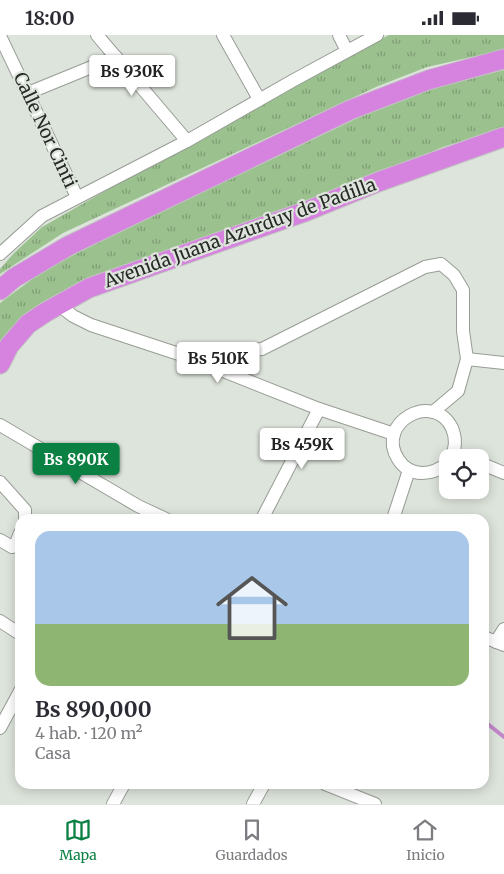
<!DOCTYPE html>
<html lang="es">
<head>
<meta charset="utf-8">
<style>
	:root { --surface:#fff; --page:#f7f7f7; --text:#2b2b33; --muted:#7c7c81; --line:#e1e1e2; --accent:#0b8043 }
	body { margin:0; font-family:Merriweather,serif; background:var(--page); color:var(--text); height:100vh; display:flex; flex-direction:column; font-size:19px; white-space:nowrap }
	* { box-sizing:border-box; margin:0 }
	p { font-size:16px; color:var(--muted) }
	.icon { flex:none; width:28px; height:28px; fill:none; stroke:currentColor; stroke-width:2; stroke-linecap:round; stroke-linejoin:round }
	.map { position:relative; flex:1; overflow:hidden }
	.panel { position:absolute; left:15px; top:479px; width:474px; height:275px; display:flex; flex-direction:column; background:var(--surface); border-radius:15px; box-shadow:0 2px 12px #0003 }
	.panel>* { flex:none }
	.controls { position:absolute; left:439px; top:414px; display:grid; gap:10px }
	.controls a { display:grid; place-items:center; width:50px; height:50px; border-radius:10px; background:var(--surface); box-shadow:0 2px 12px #0003; font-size:25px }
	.price { position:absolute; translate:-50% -42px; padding:0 11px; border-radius:5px; background:#fff; color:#222; font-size:16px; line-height:32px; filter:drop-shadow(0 1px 2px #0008) }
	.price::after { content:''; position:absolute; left:50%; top:30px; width:15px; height:11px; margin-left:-8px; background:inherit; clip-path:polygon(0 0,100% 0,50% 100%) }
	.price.active { background:var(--accent); color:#fff }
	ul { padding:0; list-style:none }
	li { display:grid; align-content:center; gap:10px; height:265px; padding:0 20px }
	li span { display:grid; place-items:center; height:155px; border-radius:15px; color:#555 }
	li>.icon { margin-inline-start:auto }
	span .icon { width:90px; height:90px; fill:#fffc; stroke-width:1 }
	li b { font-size:21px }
	.status { display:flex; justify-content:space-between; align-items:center; height:35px; padding:0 25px; background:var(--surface); direction:ltr }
	.status svg { height:14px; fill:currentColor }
	.tab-bar { display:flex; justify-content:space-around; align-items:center; height:70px; border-top:1px solid var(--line); background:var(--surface); font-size:14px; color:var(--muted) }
	.tab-bar a { display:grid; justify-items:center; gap:2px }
	.tab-bar .active { color:var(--accent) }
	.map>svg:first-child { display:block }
</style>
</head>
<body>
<div class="status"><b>18:00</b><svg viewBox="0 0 49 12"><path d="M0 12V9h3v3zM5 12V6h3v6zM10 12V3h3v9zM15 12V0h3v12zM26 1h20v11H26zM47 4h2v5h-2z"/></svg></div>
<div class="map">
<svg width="504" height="769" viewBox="0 0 504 769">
	<defs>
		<pattern id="grass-tufts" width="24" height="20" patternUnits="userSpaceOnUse" patternTransform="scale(1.25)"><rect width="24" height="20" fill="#9bc18e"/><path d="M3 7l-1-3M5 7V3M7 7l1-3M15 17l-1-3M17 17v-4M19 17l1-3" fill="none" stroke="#7e9d74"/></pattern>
	</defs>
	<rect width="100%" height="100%" fill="#dde4db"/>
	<g fill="url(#grass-tufts)">
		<polygon points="389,0 504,0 504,15 427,32 376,52 63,198 0,239 0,234 14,218 42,192 277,58"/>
		<polygon points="504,35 504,92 443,112 342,155 135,231 0,316 0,268 43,236 94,209 389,68 423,55"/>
	</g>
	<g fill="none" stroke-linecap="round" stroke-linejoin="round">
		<polyline stroke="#c287c9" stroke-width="4" points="484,686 504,702"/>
		<defs>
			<g id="minor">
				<polyline points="97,0 187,106"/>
				<polyline points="223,0 259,64"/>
				<polyline points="339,0 347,16"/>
				<polyline points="0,1 77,162"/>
				<polyline points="28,58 116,22"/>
				<polyline points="0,219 42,181 187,106 294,45 377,0"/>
				<polyline points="59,270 73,281 91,290 188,322 319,374 394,399"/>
				<polyline points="188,322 262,314 425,232 441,229 454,240 463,255 463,296 467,324"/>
				<polyline points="433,377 458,356 467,324 504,328"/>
				<polyline points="0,390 138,471 166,484"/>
				<path d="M448 428C432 441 410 443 398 424 375 388 433 355 452 393 456 403 456 413 451 422"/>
				<polyline points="480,428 504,438"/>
				<polyline points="0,447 25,475 25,484"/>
				<polyline points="262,484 319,374"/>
				<polyline points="393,484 409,435"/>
				<polyline points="0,505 12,512 15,511 20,498"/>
				<polyline points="0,586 20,599"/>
				<polyline points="484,602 504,610"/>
				<polyline points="496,607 504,594"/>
				<polyline points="0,693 20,656"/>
				<polyline points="325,749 375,769"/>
				<polyline points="113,769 124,749"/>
				<polyline points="253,769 264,749"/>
			</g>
			<g id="highway">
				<polyline points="0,255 14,243 68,211 350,75 428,45 504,24"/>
				<polyline points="0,329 9,311 28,289 46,277 89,253 307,176 378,147 504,102"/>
			</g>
		</defs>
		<use href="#minor" stroke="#979d95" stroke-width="14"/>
		<use href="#highway" stroke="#c2c3c2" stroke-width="21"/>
		<use href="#minor" stroke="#fff" stroke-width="12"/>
		<use href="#highway" stroke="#d683e0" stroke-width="19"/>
	</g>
	<g text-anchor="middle" stroke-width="4.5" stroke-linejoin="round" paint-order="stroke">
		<g font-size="18" fill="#262926" stroke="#dde4db">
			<text transform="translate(45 95) rotate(65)" y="6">Calle Nor Cinti</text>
			<text transform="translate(240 198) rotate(-20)" y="6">Avenida Juana Azurduy de Padilla</text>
		</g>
	</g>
</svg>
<div class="controls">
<a><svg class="icon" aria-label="locate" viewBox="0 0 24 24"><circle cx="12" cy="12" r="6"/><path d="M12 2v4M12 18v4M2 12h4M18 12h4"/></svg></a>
</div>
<b class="price" style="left:132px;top:62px">Bs 930K</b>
<b class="price" style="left:218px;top:349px">Bs 510K</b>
<b class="price" style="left:302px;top:435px">Bs 459K</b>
<b class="price active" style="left:76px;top:450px">Bs 890K</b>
<section class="panel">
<ul>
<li><span style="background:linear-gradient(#a9c7e8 60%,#8fb573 0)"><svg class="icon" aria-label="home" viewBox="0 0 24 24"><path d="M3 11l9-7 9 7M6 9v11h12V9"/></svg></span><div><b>Bs 890,000</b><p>4 hab. · 120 m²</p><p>Casa</p></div></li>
</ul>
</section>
</div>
<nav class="tab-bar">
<a class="active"><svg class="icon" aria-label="map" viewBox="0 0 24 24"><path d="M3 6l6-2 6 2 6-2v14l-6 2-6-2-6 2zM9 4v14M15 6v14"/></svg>Mapa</a>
<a><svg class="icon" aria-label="saved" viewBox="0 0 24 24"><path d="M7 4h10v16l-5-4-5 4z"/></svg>Guardados</a>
<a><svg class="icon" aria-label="home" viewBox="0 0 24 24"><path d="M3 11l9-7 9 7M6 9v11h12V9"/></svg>Inicio</a>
</nav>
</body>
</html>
